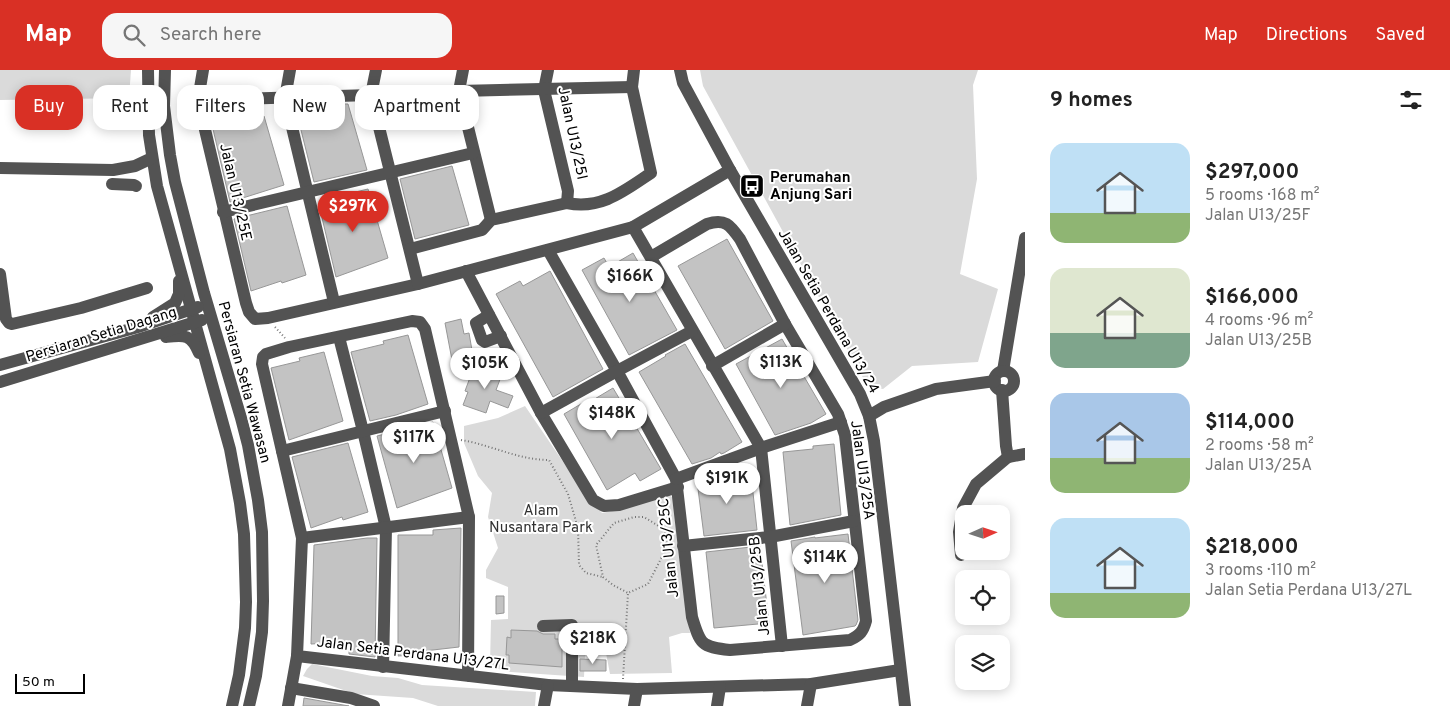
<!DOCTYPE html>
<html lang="en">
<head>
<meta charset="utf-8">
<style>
	:root { --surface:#fff; --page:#f6f6f6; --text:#222; --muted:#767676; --accent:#d93025 }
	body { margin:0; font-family:Overpass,sans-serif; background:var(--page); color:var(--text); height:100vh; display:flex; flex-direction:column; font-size:19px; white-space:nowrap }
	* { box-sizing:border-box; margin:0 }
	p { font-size:16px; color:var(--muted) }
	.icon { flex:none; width:28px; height:28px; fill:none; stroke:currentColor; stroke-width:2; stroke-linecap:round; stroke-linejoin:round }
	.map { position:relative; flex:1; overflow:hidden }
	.details { display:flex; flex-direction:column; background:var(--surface); width:425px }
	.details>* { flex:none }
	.guide { position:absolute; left:15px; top:15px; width:475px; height:45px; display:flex; gap:10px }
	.needle { width:32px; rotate:87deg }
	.tools { position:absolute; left:955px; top:435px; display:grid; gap:10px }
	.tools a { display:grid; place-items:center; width:55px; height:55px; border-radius:10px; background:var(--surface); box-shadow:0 2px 12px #0003; font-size:25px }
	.scale { position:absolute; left:15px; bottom:12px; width:70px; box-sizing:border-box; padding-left:5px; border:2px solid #000; border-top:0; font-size:14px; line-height:18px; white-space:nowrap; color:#000; -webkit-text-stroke:4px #fff; paint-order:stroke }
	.price { position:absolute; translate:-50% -42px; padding:0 11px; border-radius:18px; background:#fff; color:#222; font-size:16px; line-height:32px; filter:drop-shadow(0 1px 2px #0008) }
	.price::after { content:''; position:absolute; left:50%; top:30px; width:15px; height:11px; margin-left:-8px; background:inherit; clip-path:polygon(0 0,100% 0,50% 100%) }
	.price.current { background:var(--accent); color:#fff }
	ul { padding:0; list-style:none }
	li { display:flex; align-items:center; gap:15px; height:125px; padding:0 25px }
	li span { display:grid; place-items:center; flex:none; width:140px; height:100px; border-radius:15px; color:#555 }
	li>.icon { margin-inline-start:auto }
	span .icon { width:60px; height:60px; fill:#fffc; stroke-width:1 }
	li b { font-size:21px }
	h2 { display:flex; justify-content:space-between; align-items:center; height:60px; padding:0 25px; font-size:21px }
	.tag { padding:0 18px; border-radius:15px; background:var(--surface); box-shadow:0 2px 12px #0003; font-size:18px; line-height:45px }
	.tag.current { background:var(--accent); color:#fff }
	header { display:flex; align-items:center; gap:30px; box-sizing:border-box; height:70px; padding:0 25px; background:var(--accent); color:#fff }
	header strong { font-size:24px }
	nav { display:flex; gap:28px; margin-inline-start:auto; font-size:18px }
	.search { width:350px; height:45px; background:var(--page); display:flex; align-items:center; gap:12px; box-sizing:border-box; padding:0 18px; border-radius:15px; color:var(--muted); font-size:19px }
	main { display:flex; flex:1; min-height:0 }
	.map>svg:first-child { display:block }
</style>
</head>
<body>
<header>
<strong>Map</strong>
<div class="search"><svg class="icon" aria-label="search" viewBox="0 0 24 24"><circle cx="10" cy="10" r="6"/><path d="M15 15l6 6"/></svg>Search here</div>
<nav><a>Map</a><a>Directions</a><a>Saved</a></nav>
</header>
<main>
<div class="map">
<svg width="1025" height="636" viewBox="0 0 1025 636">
	<rect width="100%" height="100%" fill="#fff"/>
	<g fill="#dadada">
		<polygon points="0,0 131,0 129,28 0,30"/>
		<polygon points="700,0 978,0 973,15 977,109 960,204 998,219 978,292 912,296 883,319 867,315 703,16"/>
		<polygon points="525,336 581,418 602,443 617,440 663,421 675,429 690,563 682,563 669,567 672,603 610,604 606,583 585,584 584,607 511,602 501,600 490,595 491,550 508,549 508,517 486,508 486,500 498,478 488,447 492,423 478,406 464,373 464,356 498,348"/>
		<polygon points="312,594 372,606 398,608 422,615 536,622 535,636 438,636 413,628 355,624 303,606 307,599"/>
	</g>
	<g fill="#c3c3c3" stroke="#979797">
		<polygon points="345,34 348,34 367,100 314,112 297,44"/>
		<polygon points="264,46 284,115 230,132 213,59 240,54 239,52"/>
		<polygon points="452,96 469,155 415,169 400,109"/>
		<polygon points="368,119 388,188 336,207 319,135 345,129 343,125"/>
		<polygon points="287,136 306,205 282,213 281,211 251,221 234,149"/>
		<polygon points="727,169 773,251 725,279 678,196"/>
		<polygon points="633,183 677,260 629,285 582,200 604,188 609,197"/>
		<polygon points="550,201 603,299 553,327 496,224 520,211 523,216"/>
		<polygon points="461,249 464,264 469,263 473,286 452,290 445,253"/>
		<polygon points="408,265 428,334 396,345 370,351 351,282 384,274 383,271"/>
		<polygon points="782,269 826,344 811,353 775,365 736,294"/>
		<polygon points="685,274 742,372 724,383 721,384 720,382 711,388 692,394 639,302 666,286 665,285"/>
		<polygon points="324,282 343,351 289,370 271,298 300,291 299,288"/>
		<polygon points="475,294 502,304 496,320 513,326 508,338 490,331 486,343 463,335 468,322 465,321"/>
		<polygon points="613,318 661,399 640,411 635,403 607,420 564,344 586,331 588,333"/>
		<polygon points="433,352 452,418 397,438 377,366"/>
		<polygon points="348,373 368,442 343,450 342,447 311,458 292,387"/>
		<polygon points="834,374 841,445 790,455 783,382 813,379 813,376"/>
		<polygon points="751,404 757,460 704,466 697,411"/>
		<polygon points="461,458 459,577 424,581 424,584 398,586 398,465 433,465 433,460"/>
		<polygon points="848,464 858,550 856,555 855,556 803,565 791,471 815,467 815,468"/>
		<polygon points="367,468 377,468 375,587 349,584 349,572 311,574 314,475"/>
		<polygon points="760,476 769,553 714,558 706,482"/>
		<polygon points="496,526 504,526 504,543 496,544"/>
		<polygon points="511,560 537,561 543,564 555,564 555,569 562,569 562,597 509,593 509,585 506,585 507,567 511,568"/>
		<polygon points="580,589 606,590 606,601 580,601"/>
		<polygon points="304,628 349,636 303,636"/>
	</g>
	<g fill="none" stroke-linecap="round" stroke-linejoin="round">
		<g stroke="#757575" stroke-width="2" stroke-dasharray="1 2.5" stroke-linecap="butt">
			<polyline points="275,257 285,268"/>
			<path d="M461 370C492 375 518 390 549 390L568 424 578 458 579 495 586 503 603 507"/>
			<polyline points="623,609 628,523 648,514 667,477 665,460 644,447 634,447 614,453 596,475 603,507 613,515 628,523"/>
		</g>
		<g stroke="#535353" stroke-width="12">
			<polyline points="148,0 149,65 157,116 230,379 240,433 244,464 246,532 245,558 239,605 232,636"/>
			<polyline points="165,0 164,36 170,85 175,112 204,223 241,348 248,375 258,430 262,462 263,531 262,562 256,606 249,636"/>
			<polyline points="203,0 198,30 246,233 249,242 255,249 268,248 418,214 633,157 730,100"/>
			<polyline points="290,0 285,28 334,232"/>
			<polyline points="376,0 371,25 418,214"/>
			<polyline points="463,0 459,21 491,150"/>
			<polyline points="548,0 544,20 568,121 567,133"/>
			<polyline points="680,0 683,13 730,100 860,324 869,346 874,371 905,636"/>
			<polyline points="198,30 371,25 459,21 632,17"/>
			<polyline points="0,98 113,100 135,96 152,88"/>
			<polyline points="112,114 134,115 136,116"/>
			<polyline points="223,142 473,83"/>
			<polyline points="633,157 761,378 782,576"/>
			<path d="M410 179 482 160 491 150 567 133C601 140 624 121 651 103L632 17 634 0"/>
			<path d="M548 180 617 301 676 409 692 547C700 574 701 577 730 580L850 570C860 565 863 562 866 551L845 365 838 344 785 254 740 169C730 155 725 148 707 154L651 187"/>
			<polyline points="466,201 541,343 593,430 604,436 619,435 678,417"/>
			<polyline points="0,204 6,249 9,253 12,254 81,238 147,218"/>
			<polyline points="489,245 476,253 482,270 485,272 501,266"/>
			<polyline points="153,247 175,233 179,224 179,211"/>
			<path d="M166 267C185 265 191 264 199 283"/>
			<polyline points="339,267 363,361 386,458 383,597"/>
			<polyline points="0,295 138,257 198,237"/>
			<polyline points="712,296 785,254"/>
			<polyline points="1003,301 1025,168"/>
			<circle cx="1004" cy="311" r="10"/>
			<polyline points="0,312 202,250"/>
			<polyline points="1002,320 1006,376 1008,387"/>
			<polyline points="541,343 617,301 692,261"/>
			<polyline points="869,346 884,337 936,319 995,311"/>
			<polyline points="282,381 445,341"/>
			<polyline points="676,409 761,378 841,352"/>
			<polyline points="302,468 469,447"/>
			<polyline points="683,476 770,467 854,451"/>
			<polyline points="961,485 959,462 963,438 976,414 1008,387 1025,384"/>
			<polyline points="543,556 572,555 572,616"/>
			<polyline points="468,606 469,447 425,259 420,252 412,251 289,277 266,284 263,287 262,294 302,468 297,586 548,615 637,619 811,614 900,600"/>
			<polyline points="291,618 351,628 374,636"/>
			<polyline points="288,636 297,586"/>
			<polyline points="544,636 548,615"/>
			<polyline points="634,636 637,619"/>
			<polyline points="717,636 720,617"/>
			<polyline points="807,636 811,614"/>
		</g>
	</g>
	<defs>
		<symbol id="bus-square" viewBox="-11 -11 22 22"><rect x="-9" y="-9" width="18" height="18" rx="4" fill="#000" stroke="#fff"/><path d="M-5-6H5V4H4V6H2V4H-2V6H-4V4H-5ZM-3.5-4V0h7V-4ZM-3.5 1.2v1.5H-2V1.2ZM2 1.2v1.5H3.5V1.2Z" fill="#fff"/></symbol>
	</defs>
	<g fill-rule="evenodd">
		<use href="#bus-square" x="738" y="102" width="28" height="28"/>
	</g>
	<g text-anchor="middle" stroke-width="4" stroke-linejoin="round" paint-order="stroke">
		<g font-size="15" fill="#000" stroke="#fff">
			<text transform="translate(573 63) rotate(78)" y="5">Jalan U13/25I</text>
			<text transform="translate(236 122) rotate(77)" y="5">Jalan U13/25E</text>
			<text transform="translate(829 241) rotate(60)" y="5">Jalan Setia Perdana U13/24</text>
			<text transform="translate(101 264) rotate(-17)" y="5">Persiaran Setia Dagang</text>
			<text transform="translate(245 312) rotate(75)" y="5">Persiaran Setia Wawasan</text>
			<text transform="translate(863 400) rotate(82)" y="5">Jalan U13/25A</text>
			<text transform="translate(668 478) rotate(-96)" y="5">Jalan U13/25C</text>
			<text transform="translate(759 516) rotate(-96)" y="5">Jalan U13/25B</text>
			<text transform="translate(413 583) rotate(7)" y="5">Jalan Setia Perdana U13/27L</text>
		</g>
		<g font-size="15" font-weight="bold" fill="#000" stroke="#fff" text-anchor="start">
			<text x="770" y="112">Perumahan<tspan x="770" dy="17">Anjung Sari</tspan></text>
		</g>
		<g font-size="15" fill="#313131" stroke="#fff">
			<text x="541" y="445">Alam<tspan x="541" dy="17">Nusantara Park</tspan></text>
		</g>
	</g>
</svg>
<div class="tools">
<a><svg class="needle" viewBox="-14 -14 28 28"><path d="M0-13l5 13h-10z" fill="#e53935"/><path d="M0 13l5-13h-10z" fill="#767676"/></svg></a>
<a><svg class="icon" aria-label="locate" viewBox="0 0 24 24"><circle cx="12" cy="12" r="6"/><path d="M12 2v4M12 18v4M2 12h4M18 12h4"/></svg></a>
<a><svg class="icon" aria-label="layers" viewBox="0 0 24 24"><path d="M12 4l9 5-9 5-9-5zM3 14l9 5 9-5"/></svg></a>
</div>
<div class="scale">50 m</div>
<b class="price current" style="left:353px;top:163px">$297K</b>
<b class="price" style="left:630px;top:233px">$166K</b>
<b class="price" style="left:781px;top:319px">$113K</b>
<b class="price" style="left:485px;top:320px">$105K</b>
<b class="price" style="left:612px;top:370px">$148K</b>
<b class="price" style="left:414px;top:394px">$117K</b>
<b class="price" style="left:727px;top:435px">$191K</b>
<b class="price" style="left:825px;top:514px">$114K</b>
<b class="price" style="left:593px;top:595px">$218K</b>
<div class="guide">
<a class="tag current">Buy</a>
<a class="tag">Rent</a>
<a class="tag">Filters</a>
<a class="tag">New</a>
<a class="tag">Apartment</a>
</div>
</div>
<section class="details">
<h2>9 homes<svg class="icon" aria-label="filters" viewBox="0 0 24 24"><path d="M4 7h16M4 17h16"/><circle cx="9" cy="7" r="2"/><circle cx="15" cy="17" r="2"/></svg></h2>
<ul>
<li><span style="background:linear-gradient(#bfe0f5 70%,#8fb573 0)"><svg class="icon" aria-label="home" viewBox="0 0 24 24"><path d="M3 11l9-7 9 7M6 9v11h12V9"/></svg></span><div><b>$297,000</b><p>5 rooms · 168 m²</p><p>Jalan U13/25F</p></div></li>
<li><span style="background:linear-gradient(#dfe7d0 65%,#7fa58c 0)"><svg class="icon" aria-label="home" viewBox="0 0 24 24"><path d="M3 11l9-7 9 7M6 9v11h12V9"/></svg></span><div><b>$166,000</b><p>4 rooms · 96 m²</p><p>Jalan U13/25B</p></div></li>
<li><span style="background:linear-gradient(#a9c7e8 65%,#8fb573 0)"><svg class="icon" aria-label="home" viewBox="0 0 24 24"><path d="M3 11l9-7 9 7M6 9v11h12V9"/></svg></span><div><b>$114,000</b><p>2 rooms · 58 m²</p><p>Jalan U13/25A</p></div></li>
<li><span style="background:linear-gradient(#bfe0f5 75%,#8fb573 0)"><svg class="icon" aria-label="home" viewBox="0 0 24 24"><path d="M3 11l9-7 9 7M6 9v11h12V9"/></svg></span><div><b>$218,000</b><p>3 rooms · 110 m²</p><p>Jalan Setia Perdana U13/27L</p></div></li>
</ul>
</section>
</main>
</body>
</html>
